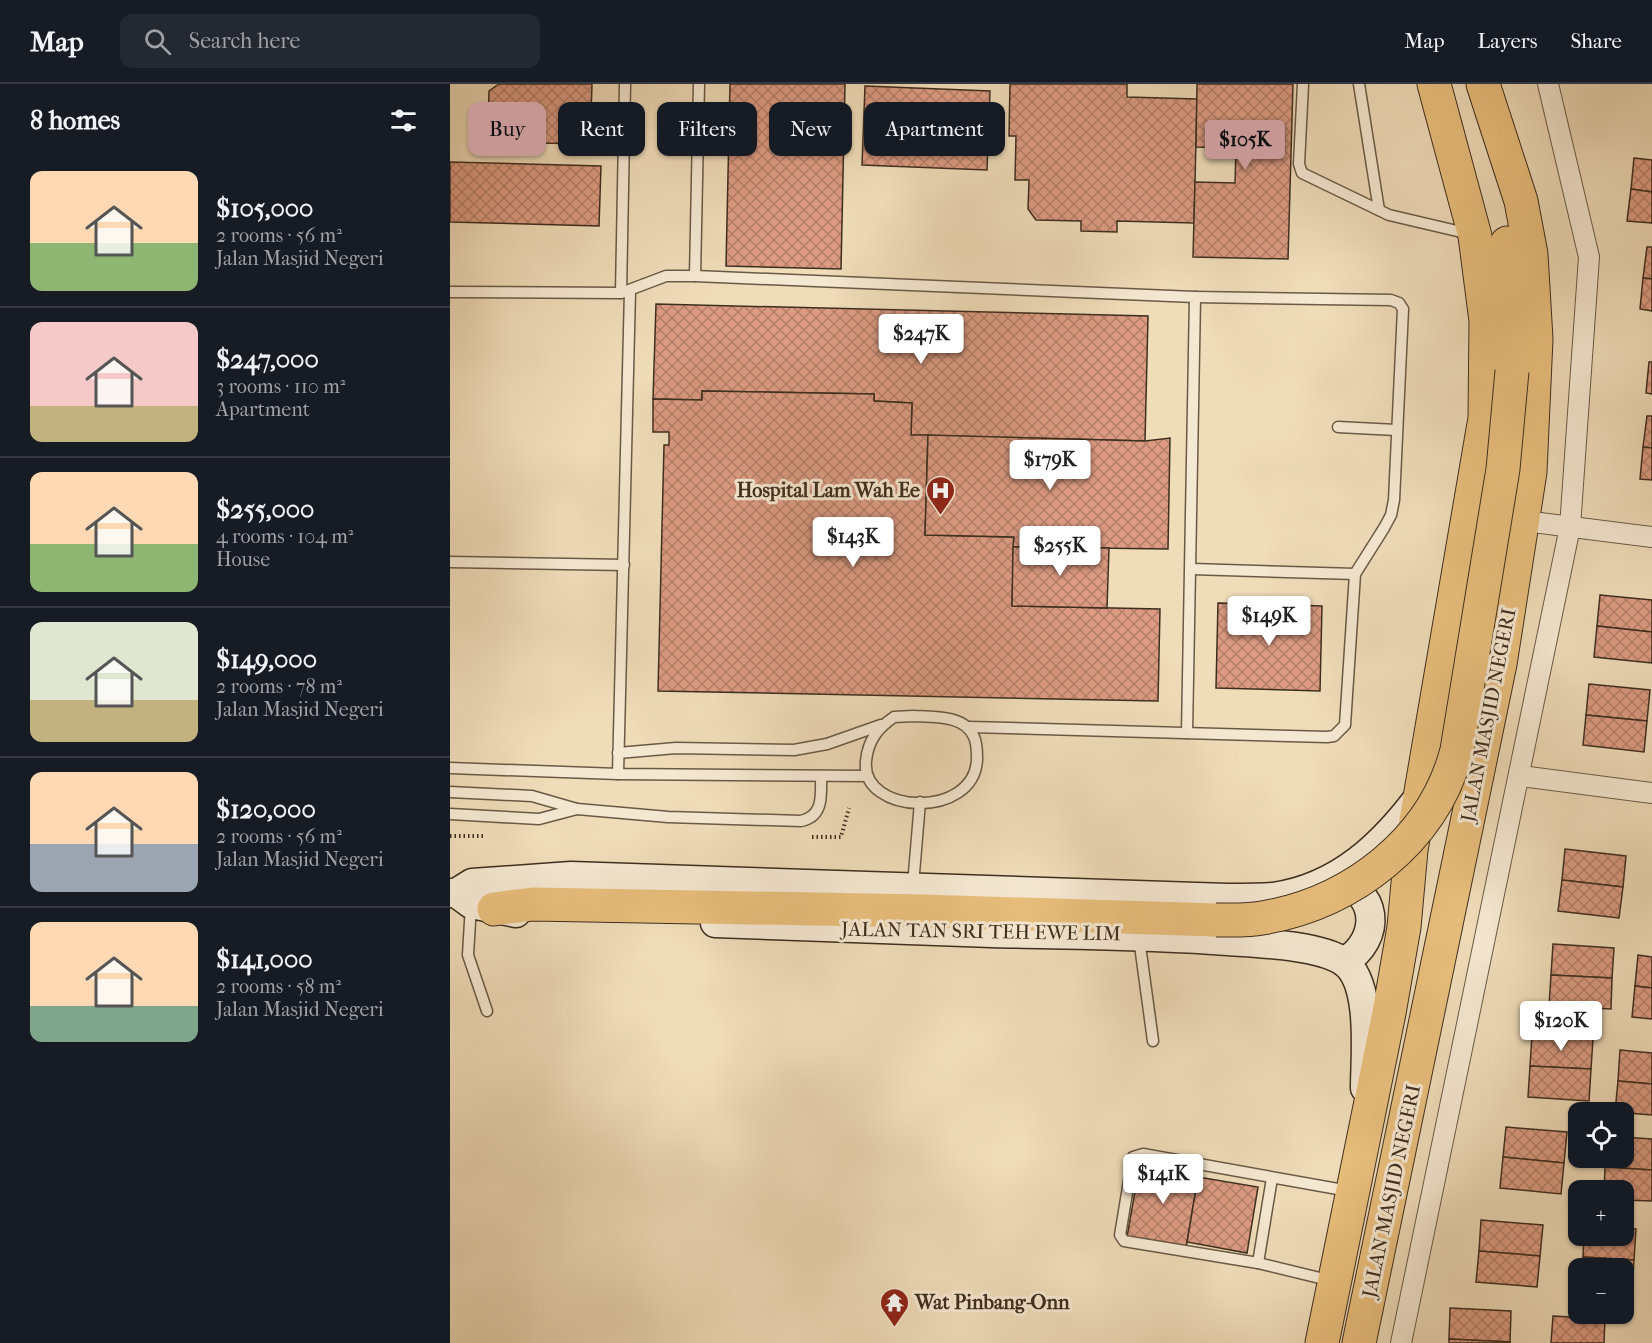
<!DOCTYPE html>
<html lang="en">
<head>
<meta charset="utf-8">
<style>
	:root { --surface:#171b24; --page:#242831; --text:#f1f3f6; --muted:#9ea1a6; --line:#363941; --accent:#c59692 }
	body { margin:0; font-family:"IM FELL French Canon",serif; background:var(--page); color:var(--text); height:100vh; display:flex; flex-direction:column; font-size:22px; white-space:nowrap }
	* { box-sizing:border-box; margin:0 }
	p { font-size:20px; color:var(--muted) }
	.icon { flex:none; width:33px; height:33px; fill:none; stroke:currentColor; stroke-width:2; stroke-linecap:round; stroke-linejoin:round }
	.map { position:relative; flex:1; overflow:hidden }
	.panel { display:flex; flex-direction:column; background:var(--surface); width:450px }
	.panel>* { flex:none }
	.banner { position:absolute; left:18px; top:18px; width:570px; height:54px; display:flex; gap:12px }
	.tools { position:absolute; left:1118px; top:1018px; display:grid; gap:12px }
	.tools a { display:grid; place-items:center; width:66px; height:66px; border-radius:12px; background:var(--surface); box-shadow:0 2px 4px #0004; font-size:30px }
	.price { position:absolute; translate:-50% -51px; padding:0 14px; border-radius:6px; background:#fff; color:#222; font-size:20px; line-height:39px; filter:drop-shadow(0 2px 3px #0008) }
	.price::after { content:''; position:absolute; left:50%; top:36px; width:18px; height:14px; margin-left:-9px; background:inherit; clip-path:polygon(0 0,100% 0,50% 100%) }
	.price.on { background:var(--accent); color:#111 }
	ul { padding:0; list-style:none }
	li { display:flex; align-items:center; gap:18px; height:150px; padding:0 30px }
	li+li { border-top:2px solid var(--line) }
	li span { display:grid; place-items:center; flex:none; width:168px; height:120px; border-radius:12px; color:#555 }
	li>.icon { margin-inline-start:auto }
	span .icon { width:72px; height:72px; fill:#fffc; stroke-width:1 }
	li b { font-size:26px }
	h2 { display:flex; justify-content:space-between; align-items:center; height:72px; padding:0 30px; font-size:26px }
	.chip { padding:0 21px; border-radius:12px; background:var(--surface); box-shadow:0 2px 4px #0004; font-size:21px; line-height:54px }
	.chip.on { background:var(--accent); color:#111 }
	header { display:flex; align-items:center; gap:36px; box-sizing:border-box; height:84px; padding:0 30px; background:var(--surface); border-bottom:2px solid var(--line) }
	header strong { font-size:28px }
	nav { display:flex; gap:33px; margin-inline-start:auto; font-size:21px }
	.search { width:420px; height:54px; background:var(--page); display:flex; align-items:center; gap:15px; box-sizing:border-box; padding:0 21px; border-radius:12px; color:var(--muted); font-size:22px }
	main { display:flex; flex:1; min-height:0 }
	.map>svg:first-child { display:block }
</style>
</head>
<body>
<header>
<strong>Map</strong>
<div class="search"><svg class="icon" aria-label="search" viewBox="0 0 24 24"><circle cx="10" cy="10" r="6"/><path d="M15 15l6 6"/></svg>Search here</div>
<nav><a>Map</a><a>Layers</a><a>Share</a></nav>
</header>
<main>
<section class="panel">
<h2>8 homes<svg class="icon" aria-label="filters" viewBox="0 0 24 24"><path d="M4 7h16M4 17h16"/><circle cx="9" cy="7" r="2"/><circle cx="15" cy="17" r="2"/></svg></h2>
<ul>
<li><span style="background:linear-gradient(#ffd9b3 60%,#8fb573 0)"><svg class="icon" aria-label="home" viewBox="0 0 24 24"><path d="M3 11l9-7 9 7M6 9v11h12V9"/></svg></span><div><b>$105,000</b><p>2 rooms · 56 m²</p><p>Jalan Masjid Negeri</p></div></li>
<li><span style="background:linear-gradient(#f6c9c9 70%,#c2b280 0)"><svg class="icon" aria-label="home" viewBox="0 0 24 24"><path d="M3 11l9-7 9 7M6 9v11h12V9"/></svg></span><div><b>$247,000</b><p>3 rooms · 110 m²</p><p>Apartment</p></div></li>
<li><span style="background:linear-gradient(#ffd9b3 60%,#8fb573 0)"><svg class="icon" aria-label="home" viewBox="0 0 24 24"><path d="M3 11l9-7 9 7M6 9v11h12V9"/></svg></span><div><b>$255,000</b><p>4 rooms · 104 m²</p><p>House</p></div></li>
<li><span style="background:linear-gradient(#dfe7d0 65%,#c2b280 0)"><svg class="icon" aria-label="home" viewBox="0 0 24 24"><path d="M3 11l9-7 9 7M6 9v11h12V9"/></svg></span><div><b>$149,000</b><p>2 rooms · 78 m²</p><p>Jalan Masjid Negeri</p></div></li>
<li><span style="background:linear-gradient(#ffd9b3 60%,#9aa5b1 0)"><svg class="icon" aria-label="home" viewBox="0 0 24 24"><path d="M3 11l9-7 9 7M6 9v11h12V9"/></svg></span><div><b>$120,000</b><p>2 rooms · 56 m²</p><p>Jalan Masjid Negeri</p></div></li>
<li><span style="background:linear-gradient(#ffd9b3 70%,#7fa58c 0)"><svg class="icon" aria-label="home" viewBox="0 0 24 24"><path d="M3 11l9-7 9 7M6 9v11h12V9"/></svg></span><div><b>$141,000</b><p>2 rooms · 58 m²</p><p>Jalan Masjid Negeri</p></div></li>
</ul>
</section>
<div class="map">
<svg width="1202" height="1259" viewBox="0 0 1202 1259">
	<defs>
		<pattern id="building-cross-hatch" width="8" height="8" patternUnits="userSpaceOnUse" patternTransform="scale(1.5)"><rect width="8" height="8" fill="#dc9b82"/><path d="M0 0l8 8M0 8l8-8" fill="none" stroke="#b47f6a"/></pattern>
	</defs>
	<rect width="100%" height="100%" fill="#efdcb9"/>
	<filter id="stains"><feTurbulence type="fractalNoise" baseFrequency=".00333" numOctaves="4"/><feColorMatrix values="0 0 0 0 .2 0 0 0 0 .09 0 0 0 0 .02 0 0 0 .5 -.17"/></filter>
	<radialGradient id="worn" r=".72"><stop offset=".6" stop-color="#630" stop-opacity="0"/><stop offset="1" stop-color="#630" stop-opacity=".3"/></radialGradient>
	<g fill="url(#building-cross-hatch)" stroke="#3e2e1e" stroke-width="1.5">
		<polygon points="49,0 142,0 140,60 88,59 49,52 38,41 39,7"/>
		<polygon points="280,0 395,0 391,185 276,182"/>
		<polygon points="560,0 677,0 677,13 747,15 744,139 667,137 667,148 631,147 631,137 586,136 578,125 579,96 565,96 566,52 559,52"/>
		<polygon points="747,0 843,0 838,175 743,173 745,98 785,99 786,64 746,63"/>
		<polygon points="415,2 540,7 537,86 412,81"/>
		<polygon points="1184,74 1202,76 1202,108 1181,105"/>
		<polygon points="0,78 151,82 149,142 0,138"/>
		<polygon points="1181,105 1202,108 1202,139 1177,137"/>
		<polygon points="1197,163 1202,163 1202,195 1193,194"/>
		<polygon points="1193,194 1202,195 1202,227 1190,225"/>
		<polygon points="206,220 698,232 695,357 461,351 462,319 424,317 424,310 252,307 252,316 203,315"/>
		<polygon points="1199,278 1202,278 1202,310 1196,309"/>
		<polygon points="252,307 424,310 424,317 462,319 461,351 478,351 475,451 564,453 562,522 710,525 708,617 208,607 214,361 219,361 219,348 203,348 203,315 252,316"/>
		<polygon points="1197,332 1202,332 1202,364 1193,363"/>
		<polygon points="478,351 695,357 720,354 718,465 563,463 564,453 475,451"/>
		<polygon points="1193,363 1202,364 1202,396 1190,395"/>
		<polygon points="563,463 659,464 657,524 562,522"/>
		<polygon points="1150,511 1202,516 1202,548 1147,542"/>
		<polygon points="768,519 872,522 870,607 766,604"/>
		<polygon points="1147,542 1202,548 1202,579 1144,573"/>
		<polygon points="1139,600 1200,606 1197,637 1136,631"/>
		<polygon points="1136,631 1197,637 1194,668 1133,661"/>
		<polygon points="1115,765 1176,772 1173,803 1112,796"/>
		<polygon points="1112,796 1173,803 1169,834 1108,827"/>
		<polygon points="1103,860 1164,864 1162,894 1101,891"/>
		<polygon points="1188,871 1202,873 1202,904 1185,902"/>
		<polygon points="1101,891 1162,894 1161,925 1099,922"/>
		<polygon points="1185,902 1202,904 1202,935 1182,933"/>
		<polygon points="1082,951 1143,955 1141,985 1080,982"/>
		<polygon points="1170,966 1202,969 1202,1000 1168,997"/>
		<polygon points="1080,982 1141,985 1139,1017 1078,1013"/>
		<polygon points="1168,997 1202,1000 1202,1031 1165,1028"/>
		<polygon points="1056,1043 1117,1048 1114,1079 1053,1073"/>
		<polygon points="1173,1053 1202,1055 1202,1086 1155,1083 1156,1074 1173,1074"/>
		<polygon points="1053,1073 1114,1079 1111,1110 1050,1104"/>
		<polygon points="690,1079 749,1089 736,1164 677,1153"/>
		<polygon points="1155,1083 1202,1086 1202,1117 1173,1116 1173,1107 1154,1107"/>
		<polygon points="748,1093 808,1103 797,1169 737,1158"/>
		<polygon points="1031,1136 1093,1141 1090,1172 1029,1167"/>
		<polygon points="1173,1144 1186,1145 1184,1176 1133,1173 1134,1152 1173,1152"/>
		<polygon points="1029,1167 1090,1172 1087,1203 1026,1198"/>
		<polygon points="1133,1173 1184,1176 1182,1207 1173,1207 1173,1185 1132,1185"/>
		<polygon points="1000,1224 1061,1227 1060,1258 999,1255"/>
		<polygon points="1103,1232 1155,1235 1154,1259 1101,1259"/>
		<polygon points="999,1255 1060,1258 1060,1259 999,1259"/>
	</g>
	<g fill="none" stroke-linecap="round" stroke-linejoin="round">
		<defs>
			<g id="lane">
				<polyline points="853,0 849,80 852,89 939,131 1020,150"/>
				<polyline points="909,0 929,126"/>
				<polyline points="245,192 249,0"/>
				<polyline points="0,208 171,209 216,192 245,192 745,213 737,649"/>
				<polyline points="171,209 175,0"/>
				<polyline points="888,343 946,346"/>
				<polyline points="0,478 174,481"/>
				<polyline points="742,485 905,490"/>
				<path d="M463 632C484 633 515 631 524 653 527 659 527 668 527 675 525 736 410 731 416 677 418 656 428 644 444 633Z"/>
				<polyline points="519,643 877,653 884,652 895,641 905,490 934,444 941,431 944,416 953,225 949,219 941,216 745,213"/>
				<polyline points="168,669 226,664 344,666 377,660 431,641"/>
				<polyline points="0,684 168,690 417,692"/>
				<polyline points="168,690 180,207"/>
				<path d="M0 708 82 712 127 725 218 733 351 737C374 732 371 711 371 692"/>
				<polyline points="0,730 89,735 127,725"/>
				<polyline points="463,801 470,718"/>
				<polyline points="21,821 18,871 37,927"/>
				<polyline points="689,854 703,957"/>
				<polyline points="808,1179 822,1094"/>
				<polyline points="882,1197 808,1179 674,1157 670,1151 683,1073 693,1070 899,1107"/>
			</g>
			<g id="street">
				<polyline points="1074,437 1202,453"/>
				<polyline points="1071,692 1202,709"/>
				<polyline points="951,1259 1120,443 1139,173 1098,0"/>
			</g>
			<g id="secondary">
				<path d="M881 796C929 803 933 855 894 878"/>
				<path d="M0 809H6L22 799 121 792 777 814C792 814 808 814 823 813 889 804 934 760 971 710"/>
				<polyline points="6,809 21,820 66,829"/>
				<path d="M265 839C357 842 449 846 542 849 621 851 699 851 778 857 807 859 870 861 894 878 923 899 915 972 915 1004"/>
			</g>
			<g id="highway">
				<polyline points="1057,159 1062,246 1062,287"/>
				<polyline points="44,825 83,820 473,827 766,836"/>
				<polyline points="872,1259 939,929 954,843 961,766 1035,334 1036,237 1025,152 984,0"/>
				<polyline points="909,1259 1050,580 1080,388 1086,255 1081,170 1071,117 1033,0"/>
			</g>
		</defs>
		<use href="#lane" stroke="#6a5a45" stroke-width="13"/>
		<use href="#street" stroke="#6a5a45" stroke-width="22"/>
		<use href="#secondary" stroke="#3e2e1e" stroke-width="31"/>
		<use href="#highway" stroke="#3e2e1e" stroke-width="35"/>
		<g stroke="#3e2e1e" stroke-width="4" stroke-dasharray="1.5 3" stroke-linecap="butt">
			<polyline points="0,752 35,752"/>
			<polyline points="362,753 391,753 399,724"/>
		</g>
		<use href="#lane" stroke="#f5e8d2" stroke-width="10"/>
		<use href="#street" stroke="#f5e8d2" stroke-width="20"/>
		<use href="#secondary" stroke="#f5e8d2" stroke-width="28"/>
		<use href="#highway" stroke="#e8be7c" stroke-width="33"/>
		<defs>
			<path id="highway-bridge" d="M766 836C781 836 797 837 812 834 902 819 984 756 1007 666L1053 385 1062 287"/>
		</defs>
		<use href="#highway-bridge" stroke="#3e2e1e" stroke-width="35" stroke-linecap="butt"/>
		<use href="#highway-bridge" stroke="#e8be7c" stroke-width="33"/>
	</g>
	<defs>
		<symbol id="hospital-pin" viewBox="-11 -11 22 30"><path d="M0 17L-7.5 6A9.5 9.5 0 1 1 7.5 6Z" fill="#8f2418" stroke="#f5e8d2"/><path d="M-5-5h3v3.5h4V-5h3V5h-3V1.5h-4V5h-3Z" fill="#fff"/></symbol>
		<symbol id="temple-pin" viewBox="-11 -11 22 30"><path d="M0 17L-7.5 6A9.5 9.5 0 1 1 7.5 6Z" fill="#8f2418" stroke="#f5e8d2"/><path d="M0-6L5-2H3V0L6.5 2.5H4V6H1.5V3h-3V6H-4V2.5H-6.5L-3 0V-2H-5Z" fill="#fff"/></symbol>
	</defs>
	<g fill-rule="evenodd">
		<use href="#hospital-pin" x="474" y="390" width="33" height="45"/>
		<use href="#temple-pin" x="428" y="1202" width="33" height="45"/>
	</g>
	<g text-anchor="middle" stroke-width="6" stroke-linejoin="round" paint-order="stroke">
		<g font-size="20" font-weight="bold" fill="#3e2e1e" stroke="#f5e8d2" text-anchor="end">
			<text x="470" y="413">Hospital Lam Wah Ee</text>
			<text x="465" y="1225" text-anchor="start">Wat Pinbang-Onn</text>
		</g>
		<g font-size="20" fill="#3e2e1e" stroke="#f5e8d2">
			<text transform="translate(1038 631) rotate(-79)" y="7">JALAN MASJID NEGERI</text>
			<text transform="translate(531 847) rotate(1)" y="7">JALAN TAN SRI TEH EWE LIM</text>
			<text transform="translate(941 1107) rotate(-78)" y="7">JALAN MASJID NEGERI</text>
		</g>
	</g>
	<rect width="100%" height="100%" filter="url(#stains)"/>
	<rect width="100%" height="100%" fill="url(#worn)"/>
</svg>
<div class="tools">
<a><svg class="icon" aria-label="locate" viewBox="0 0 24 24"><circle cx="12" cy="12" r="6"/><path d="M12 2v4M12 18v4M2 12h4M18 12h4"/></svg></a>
<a>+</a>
<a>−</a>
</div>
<b class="price on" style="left:795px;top:87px">$105K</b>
<b class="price" style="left:471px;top:281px">$247K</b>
<b class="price" style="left:600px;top:407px">$179K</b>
<b class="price" style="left:403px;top:484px">$143K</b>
<b class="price" style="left:610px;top:493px">$255K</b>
<b class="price" style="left:819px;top:563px">$149K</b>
<b class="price" style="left:1111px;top:968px">$120K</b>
<b class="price" style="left:713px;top:1121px">$141K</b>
<div class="banner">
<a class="chip on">Buy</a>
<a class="chip">Rent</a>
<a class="chip">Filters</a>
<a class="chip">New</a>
<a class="chip">Apartment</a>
</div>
</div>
</main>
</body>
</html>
